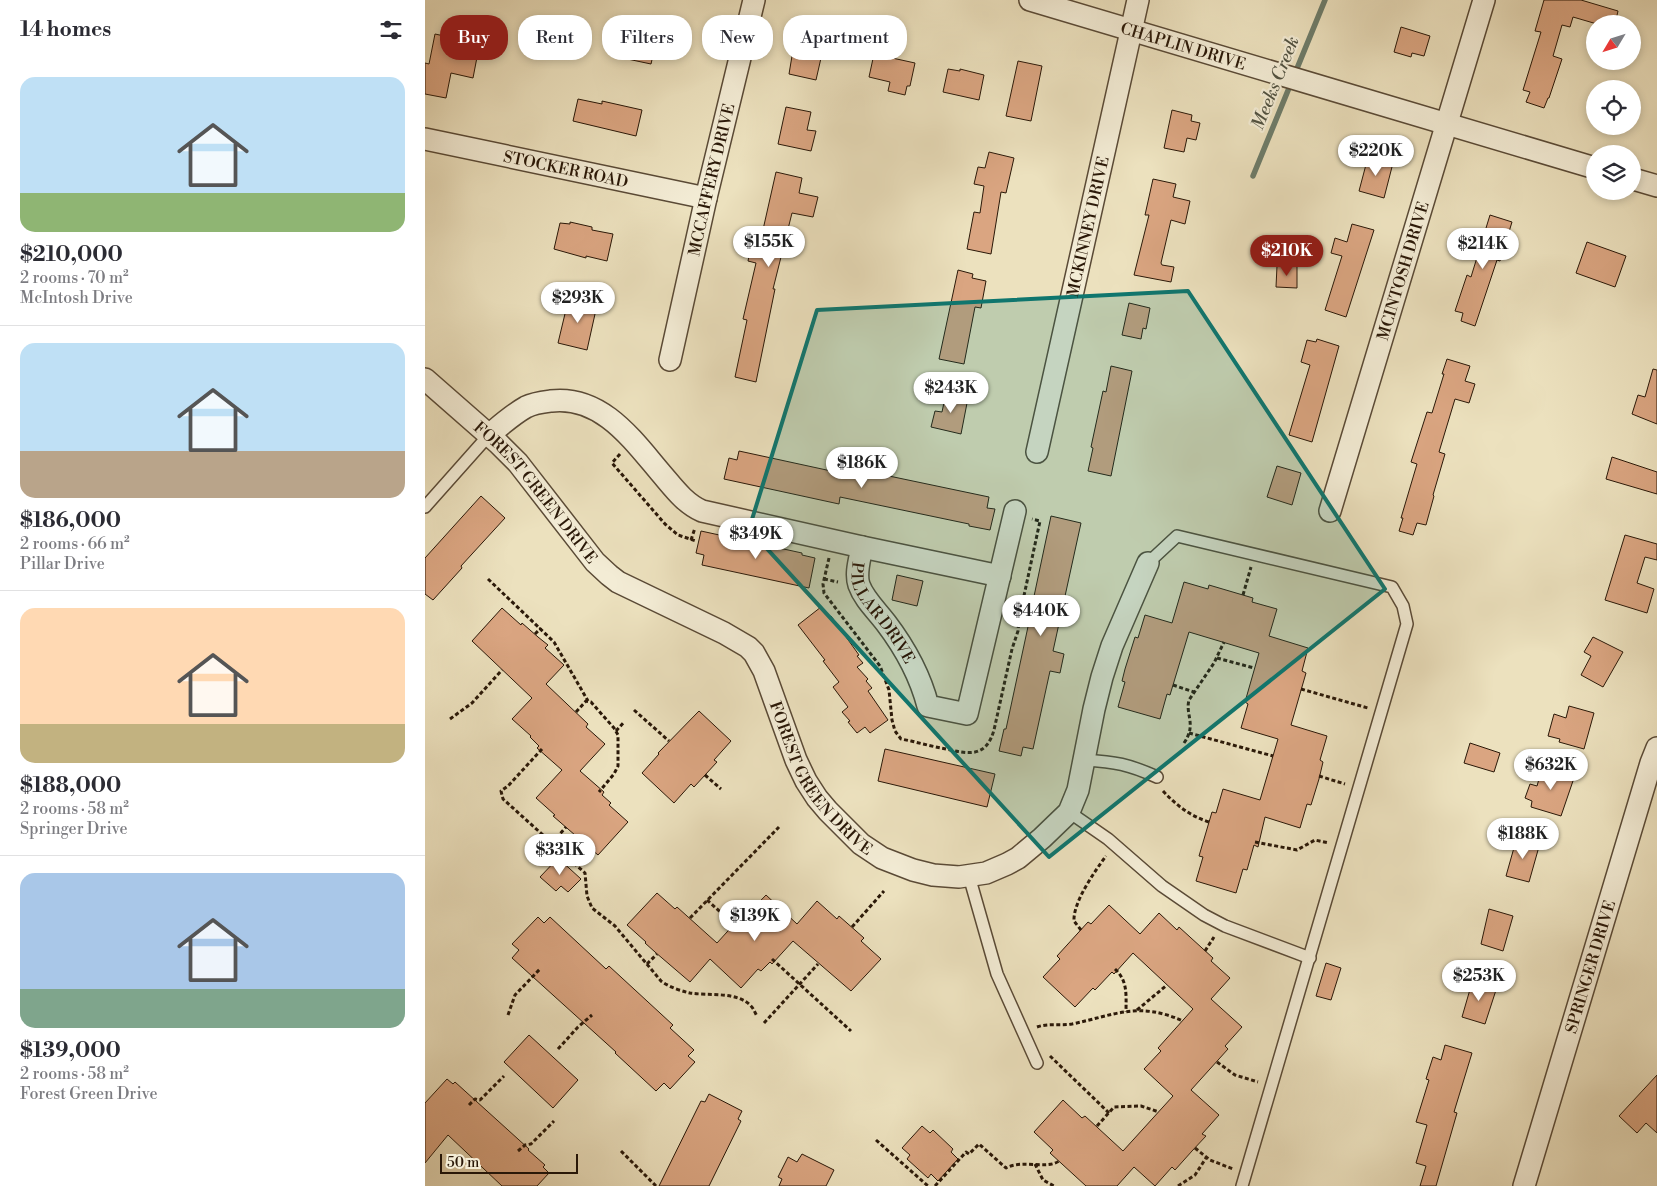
<!DOCTYPE html>
<html lang="en">
<head>
<meta charset="utf-8">
<style>
	:root { --surface:#fff; --page:#f7f7f7; --text:#2b2b33; --muted:#7c7c81; --line:#e1e1e2; --accent:#8f2418 }
	body { margin:0; font-family:"Libre Bodoni",serif; background:var(--page); color:var(--text); height:100vh; display:flex; flex-direction:column; font-size:19px; white-space:nowrap }
	* { box-sizing:border-box; margin:0 }
	p { font-size:16px; color:var(--muted) }
	.icon { flex:none; width:28px; height:28px; fill:none; stroke:currentColor; stroke-width:2; stroke-linecap:round; stroke-linejoin:round }
	.map { position:relative; flex:1; overflow:hidden }
	.sheet { display:flex; flex-direction:column; background:var(--surface); width:425px }
	.sheet>* { flex:none }
	.hud { position:absolute; left:15px; top:15px; width:475px; height:45px; display:flex; gap:10px }
	.needle { width:32px; rotate:232deg }
	.tools { position:absolute; left:1161px; top:15px; display:grid; gap:10px }
	.tools a { display:grid; place-items:center; width:55px; height:55px; border-radius:50%; background:var(--surface); box-shadow:0 2px 8px #0003; font-size:25px }
	.scale { position:absolute; left:15px; bottom:12px; width:138px; box-sizing:border-box; padding-left:5px; border:2px solid #2a1808; border-top:0; font-size:14px; line-height:18px; white-space:nowrap; color:#2a1808; -webkit-text-stroke:4px #f3ecd5; paint-order:stroke }
	.price { position:absolute; translate:-50% -42px; padding:0 11px; border-radius:18px; background:#fff; color:#222; font-size:16px; line-height:32px; filter:drop-shadow(0 1px 2px #0008) }
	.price::after { content:''; position:absolute; left:50%; top:30px; width:15px; height:11px; margin-left:-8px; background:inherit; clip-path:polygon(0 0,100% 0,50% 100%) }
	.price.on { background:var(--accent); color:#fff }
	ul { padding:0; list-style:none }
	li { display:grid; align-content:center; gap:10px; height:265px; padding:0 20px }
	li+li { border-top:1px solid var(--line) }
	li span { display:grid; place-items:center; height:155px; border-radius:15px; color:#555 }
	li>.icon { margin-inline-start:auto }
	span .icon { width:90px; height:90px; fill:#fffc; stroke-width:1 }
	li b { font-size:21px }
	h2 { display:flex; justify-content:space-between; align-items:center; height:60px; padding:0 20px; font-size:21px }
	.pill { padding:0 18px; border-radius:20px; background:var(--surface); box-shadow:0 2px 8px #0003; font-size:18px; line-height:45px }
	.pill.on { background:var(--accent); color:#fff }
	main { display:flex; flex:1; min-height:0 }
	.map>svg:first-child { display:block }
</style>
</head>
<body>
<main>
<section class="sheet">
<h2>14 homes<svg class="icon" aria-label="filters" viewBox="0 0 24 24"><path d="M4 7h16M4 17h16"/><circle cx="9" cy="7" r="2"/><circle cx="15" cy="17" r="2"/></svg></h2>
<ul>
<li><span style="background:linear-gradient(#bfe0f5 75%,#8fb573 0)"><svg class="icon" aria-label="home" viewBox="0 0 24 24"><path d="M3 11l9-7 9 7M6 9v11h12V9"/></svg></span><div><b>$210,000</b><p>2 rooms · 70 m²</p><p>McIntosh Drive</p></div></li>
<li><span style="background:linear-gradient(#bfe0f5 70%,#b9a48a 0)"><svg class="icon" aria-label="home" viewBox="0 0 24 24"><path d="M3 11l9-7 9 7M6 9v11h12V9"/></svg></span><div><b>$186,000</b><p>2 rooms · 66 m²</p><p>Pillar Drive</p></div></li>
<li><span style="background:linear-gradient(#ffd9b3 75%,#c2b280 0)"><svg class="icon" aria-label="home" viewBox="0 0 24 24"><path d="M3 11l9-7 9 7M6 9v11h12V9"/></svg></span><div><b>$188,000</b><p>2 rooms · 58 m²</p><p>Springer Drive</p></div></li>
<li><span style="background:linear-gradient(#a9c7e8 75%,#7fa58c 0)"><svg class="icon" aria-label="home" viewBox="0 0 24 24"><path d="M3 11l9-7 9 7M6 9v11h12V9"/></svg></span><div><b>$139,000</b><p>2 rooms · 58 m²</p><p>Forest Green Drive</p></div></li>
</ul>
</section>
<div class="map">
<svg width="1232" height="1186" viewBox="0 0 1232 1186">
	<rect width="100%" height="100%" fill="#ece1be"/>
	<filter id="stains"><feTurbulence type="fractalNoise" baseFrequency=".004" numOctaves="4"/><feColorMatrix values="0 0 0 0 .2 0 0 0 0 .09 0 0 0 0 .02 0 0 0 .5 -.17"/></filter>
	<radialGradient id="worn" r=".72"><stop offset=".6" stop-color="#630" stop-opacity="0"/><stop offset="1" stop-color="#630" stop-opacity=".3"/></radialGradient>
	<g fill="none" stroke-linecap="round" stroke-linejoin="round">
		<polyline stroke="#6d7c6a" stroke-width="5.5" points="828,176 900,0"/>
	</g>
	<g fill="#daa581" stroke="#2a1808">
		<polygon points="1119,0 1156,0 1193,11 1190,24 1172,24 1148,17 1145,27 1137,25 1128,56 1137,59 1124,98 1123,98 1119,108 1101,102 1105,92 1098,90 1116,32 1110,31"/>
		<polygon points="202,18 235,25 226,64 193,57"/>
		<polygon points="976,27 1005,36 999,56 987,53 986,57 969,52"/>
		<polygon points="375,30 401,36 391,80 364,74 368,50 371,51"/>
		<polygon points="10,34 33,39 31,47 53,52 48,78 26,73 21,98 0,94 0,63 4,64"/>
		<polygon points="449,54 490,63 485,86 482,86 480,95 463,91 465,82 444,77"/>
		<polygon points="593,61 617,66 606,121 581,116"/>
		<polygon points="523,69 535,71 535,69 559,75 554,100 518,92"/>
		<polygon points="153,99 177,104 177,101 217,110 211,136 148,121"/>
		<polygon points="361,107 386,112 382,130 391,131 386,151 353,144"/>
		<polygon points="747,110 767,115 766,121 775,123 771,140 762,138 759,152 739,148"/>
		<polygon points="564,152 589,158 581,193 576,192 566,254 542,249 549,212 555,213 559,186 549,184 553,167 560,168"/>
		<polygon points="943,157 968,163 959,198 934,191"/>
		<polygon points="351,172 377,178 374,193 393,197 388,217 367,213 348,289 350,289 331,382 310,377 322,320 318,319 331,263 323,261 327,242 335,243"/>
		<polygon points="728,179 751,184 748,197 765,201 760,224 746,220 736,263 737,265 749,267 746,282 709,275 724,215 720,215"/>
		<polygon points="1065,215 1087,222 1075,261 1072,260 1050,326 1036,321 1038,313 1030,311 1042,275 1046,277"/>
		<polygon points="145,222 167,227 167,230 188,234 182,261 161,256 161,258 129,249 135,223 145,224"/>
		<polygon points="927,224 949,230 921,317 900,310 917,256 906,253 910,238 922,242"/>
		<polygon points="1162,242 1201,256 1190,287 1151,273"/>
		<polygon points="852,266 872,266 872,288 851,287"/>
		<polygon points="533,270 548,274 547,278 561,281 556,308 550,307 539,364 514,359"/>
		<polygon points="144,297 172,305 162,350 133,343"/>
		<polygon points="704,303 725,308 721,329 718,328 716,339 697,335"/>
		<polygon points="892,339 914,346 887,442 864,435 885,365 876,362 882,340 891,342"/>
		<polygon points="1022,359 1045,366 1040,381 1050,384 1044,403 1030,399 1014,452 1020,454 1008,495 1009,496 1001,525 992,523 988,535 974,531 978,518 976,518 992,464 986,462 1002,412 1007,413 1019,374 1017,374"/>
		<polygon points="686,366 707,371 686,476 663,471 668,448 666,447 678,391 681,392"/>
		<polygon points="1228,369 1232,370 1232,424 1207,414 1213,395 1220,397"/>
		<polygon points="521,393 543,398 536,434 506,427 510,411 517,412"/>
		<polygon points="314,451 443,479 447,462 466,466 464,476 564,497 562,508 570,509 565,530 544,526 544,524 415,497 414,504 299,479 304,458 312,460"/>
		<polygon points="1187,457 1232,472 1232,494 1181,479"/>
		<polygon points="852,466 876,473 867,505 842,497"/>
		<polygon points="56,496 80,518 36,566 37,568 8,600 0,594 0,558"/>
		<polygon points="626,516 656,523 628,651 639,654 635,673 625,671 608,749 598,747 596,756 574,751 579,729 581,729 604,622 602,621 606,601 608,601"/>
		<polygon points="276,531 377,553 377,555 390,558 384,588 277,565 279,555 271,553"/>
		<polygon points="1200,535 1232,544 1232,560 1220,557 1212,583 1229,589 1222,613 1180,600"/>
		<polygon points="472,575 498,581 492,606 467,600"/>
		<polygon points="759,582 783,589 784,585 828,598 827,602 852,609 844,636 883,648 877,671 881,673 866,725 902,736 895,760 898,762 894,779 886,805 882,804 875,828 840,817 833,847 829,845 822,870 818,869 811,893 771,881 778,857 774,856 787,812 791,813 798,789 835,800 853,739 816,728 823,704 820,702 834,653 764,632 745,695 742,694 735,719 693,707 700,682 697,681 700,669 710,637 713,638 720,615 747,623"/>
		<polygon points="396,607 404,617 406,616 434,655 432,656 438,663 432,667 443,679 441,681 447,688 443,691 463,720 445,733 440,727 432,733 423,722 425,721 417,712 423,707 408,687 414,682 398,661 400,660 373,625"/>
		<polygon points="77,608 96,625 97,623 113,637 123,645 120,648 139,665 121,684 163,724 161,727 180,744 155,771 179,792 177,795 186,803 184,805 203,822 173,855 128,816 130,815 111,798 137,770 112,748 114,746 105,737 106,736 87,719 107,698 47,641"/>
		<polygon points="1168,637 1198,652 1178,687 1156,675 1166,656 1159,652"/>
		<polygon points="1144,706 1169,713 1159,749 1134,742 1135,739 1123,736 1129,714 1141,718"/>
		<polygon points="274,711 306,741 289,760 292,762 269,787 266,784 249,803 217,773 234,754 233,753"/>
		<polygon points="1045,743 1075,753 1069,772 1039,763"/>
		<polygon points="460,749 570,774 562,807 453,781"/>
		<polygon points="1118,765 1150,775 1136,816 1106,807 1107,801 1100,798 1105,784 1112,786"/>
		<polygon points="1092,837 1115,843 1104,882 1081,876"/>
		<polygon points="133,858 156,879 143,892 136,886 131,891 115,877"/>
		<polygon points="232,893 250,909 252,907 292,943 312,921 314,923 341,895 372,924 392,901 412,919 414,916 439,938 436,941 456,959 426,991 368,941 347,964 345,962 336,971 333,969 316,988 285,959 265,982 230,952 220,943 221,942 202,925"/>
		<polygon points="684,905 715,934 734,913 752,930 754,927 788,958 786,961 805,978 786,999 817,1027 800,1046 803,1049 766,1090 794,1115 777,1134 781,1136 767,1151 750,1170 747,1167 730,1186 709,1167 692,1186 661,1186 625,1153 628,1150 609,1132 638,1100 657,1118 660,1116 698,1151 748,1096 719,1069 736,1051 733,1048 768,1009 708,953 689,974 687,972 670,990 668,988 650,1007 618,977 635,959 632,956 663,922 666,924"/>
		<polygon points="1064,909 1088,916 1078,951 1056,944"/>
		<polygon points="113,917 119,923 125,917 181,969 184,966 248,1025 245,1028 269,1050 263,1056 270,1062 245,1089 239,1083 231,1091 190,1053 191,1052 87,958 94,950 87,944"/>
		<polygon points="901,963 916,968 906,1000 891,996"/>
		<polygon points="1048,979 1072,987 1060,1024 1037,1017"/>
		<polygon points="104,1035 153,1080 128,1108 79,1062"/>
		<polygon points="1020,1045 1047,1053 1029,1112 1032,1113 1011,1186 995,1186 1001,1166 991,1163 1002,1125 991,1122 1004,1080 1001,1079 1008,1057 1016,1060"/>
		<polygon points="1232,1075 1232,1133 1221,1123 1212,1133 1194,1116"/>
		<polygon points="22,1079 28,1084 30,1082 104,1149 103,1150 120,1165 118,1167 124,1173 112,1186 77,1186 23,1135 0,1163 0,1103"/>
		<polygon points="284,1094 317,1111 313,1119 316,1121 284,1186 234,1186 276,1101 280,1102"/>
		<polygon points="497,1126 505,1133 508,1130 528,1149 526,1152 533,1159 513,1181 506,1174 503,1178 482,1159 485,1155 477,1148"/>
		<polygon points="377,1154 409,1170 401,1186 354,1186 357,1179 353,1177 363,1157 372,1162"/>
	</g>
	<g fill="none" stroke-linecap="round" stroke-linejoin="round">
		<defs>
			<g id="lane">
				<polyline points="0,507 64,435"/>
				<polyline points="723,563 752,536 967,587 978,606 982,624 817,1186"/>
				<path d="M659 760C691 762 703 764 732 777"/>
				<polyline points="644,812 683,839 737,886 779,915 800,926 885,958"/>
				<polyline points="544,876 572,974 612,1063"/>
			</g>
			<g id="street">
				<path id="s1" d="M605 0 1170 168"/>
				<path id="s2" d="M0 139 281 198"/>
				<polyline points="1208,179 1232,186"/>
				<path id="s3" d="M245 360 281 198 329 0"/>
				<path id="s4" d="M0 379 73 443 93 463 170 562 184 575 193 582 299 633 323 647 329 653 339 671 371 760 381 781 392 798 403 811 436 844 457 858 488 870 508 875 534 877 561 873 582 864 593 858 617 838 644 812 653 790 669 709 677 677 687 646 723 563"/>
				<path id="s5" d="M64 435C76 425 87 415 101 407 109 403 118 402 126 401 176 395 207 439 235 472 248 487 259 503 277 511L437 547C435 559 430 573 434 585 439 599 452 611 461 623 480 648 495 675 503 706L542 714 590 511"/>
				<path id="s6" d="M612 452 713 0"/>
				<path id="s7" d="M905 511 1059 0"/>
				<polyline points="437,547 575,576"/>
				<path id="s8" d="M1099 1186 1226 763 1232 748"/>
			</g>
		</defs>
		<use href="#lane" stroke="#5a4a36" stroke-width="14"/>
		<use href="#street" stroke="#5a4a36" stroke-width="24"/>
		<g stroke="#2a1808" stroke-width="3" stroke-dasharray="4 2.5" stroke-linecap="butt">
			<polyline points="195,454 187,463 240,524 253,535 271,541"/>
			<polyline points="266,540 270,528"/>
			<path d="M404 558 398 584 399 593 455 666 464 690 467 720 470 731 476 739 486 741C498 744 510 747 521 749 544 754 561 758 569 730L587 649 593 631 594 619 615 521 607 519"/>
			<polyline points="63,579 129,642 163,701"/>
			<polyline points="399,579 413,582"/>
			<polyline points="818,595 826,567"/>
			<polyline points="110,634 116,628"/>
			<polyline points="792,658 829,668"/>
			<polyline points="748,685 769,692"/>
			<polyline points="876,689 943,708"/>
			<polyline points="209,710 244,741"/>
			<polyline points="151,712 161,701 166,702 189,728 193,735 193,766 189,774 174,792"/>
			<polyline points="25,719 47,703 77,670"/>
			<polyline points="191,731 199,722"/>
			<polyline points="764,733 848,756"/>
			<path d="M759 743C772 724 760 715 764 700L789 663 799 642"/>
			<path d="M117 749 83 786 76 791 78 799 160 873 162 896 167 908 190 926 236 981C244 987 256 991 265 993 284 996 312 991 326 1006 329 1009 330 1013 332 1016"/>
			<polyline points="280,775 296,789"/>
			<polyline points="894,776 920,784"/>
			<path d="M738 791C751 805 765 816 784 822"/>
			<polyline points="830,842 872,850 890,840 904,843"/>
			<polyline points="127,843 141,827"/>
			<polyline points="282,900 311,926"/>
			<polyline points="265,918 354,827"/>
			<polyline points="427,927 459,891"/>
			<path d="M656 930 649 921C648 902 670 871 681 856"/>
			<polyline points="780,951 789,937"/>
			<polyline points="347,959 426,1031"/>
			<polyline points="222,964 232,954"/>
			<path d="M690 969C703 981 701 995 701 1012"/>
			<polyline points="712,1010 742,985"/>
			<polyline points="83,1015 90,995 115,969"/>
			<polyline points="339,1023 393,964"/>
			<path d="M612 1027C623 1023 635 1026 647 1024 690 1015 713 1001 758 1021"/>
			<polyline points="133,1049 153,1027 167,1015"/>
			<polyline points="625,1056 684,1113"/>
			<polyline points="792,1062 810,1075 833,1082"/>
			<polyline points="44,1105 50,1099 55,1100 79,1076"/>
			<polyline points="672,1126 689,1107 716,1106 734,1112"/>
			<polyline points="451,1140 503,1186"/>
			<polyline points="770,1148 785,1160 808,1169"/>
			<polyline points="93,1151 100,1145 106,1144 129,1121"/>
			<polyline points="196,1151 231,1186"/>
			<polyline points="610,1164 618,1180 629,1186"/>
			<path d="M510 1186 541 1152 544 1154 554 1144 581 1168C597 1159 622 1170 634 1161"/>
			<polyline points="753,1186 770,1175 781,1158"/>
		</g>
		<use href="#lane" stroke="#f3ecd5" stroke-width="11"/>
		<use href="#street" stroke="#f3ecd5" stroke-width="21"/>
	</g>
	<path fill="#0f766e" fill-opacity="0.2" stroke="#0f766e" stroke-width="4" stroke-linejoin="round" d="M763 291 960 589 624 857 324 529 392 310Z"/>
	<g text-anchor="middle" stroke-width="4.5" stroke-linejoin="round" paint-order="stroke">
		<g font-size="16" fill="#2a1808" stroke="#f3ecd5">
			<text dy="6" stroke="none"><textPath href="#s1" startOffset="160">CHAPLIN DRIVE</textPath></text>
			<text dy="6" stroke="none"><textPath href="#s2" startOffset="144">STOCKER ROAD</textPath></text>
			<text dy="6" stroke="none"><textPath href="#s3" startOffset="185">MCCAFFERY DRIVE</textPath></text>
			<text dy="6" stroke="none"><textPath href="#s6" startOffset="231">MCKINNEY DRIVE</textPath></text>
			<text dy="6" stroke="none"><textPath href="#s7" startOffset="251">MCINTOSH DRIVE</textPath></text>
			<text dy="6" stroke="none"><textPath href="#s4" startOffset="159">FOREST GREEN DRIVE</textPath></text>
			<text dy="6" stroke="none"><textPath href="#s5" startOffset="504">PILLAR DRIVE</textPath></text>
			<text dy="6" stroke="none"><textPath href="#s4" startOffset="579">FOREST GREEN DRIVE</textPath></text>
			<text dy="6" stroke="none"><textPath href="#s8" startOffset="229">SPRINGER DRIVE</textPath></text>
		</g>
		<g font-size="18" font-style="italic" fill="#515241" stroke="#f3ecd5">
			<text transform="translate(850 83) rotate(-68)" y="6">Meeks Creek</text>
		</g>
	</g>
	<rect width="100%" height="100%" filter="url(#stains)"/>
	<rect width="100%" height="100%" fill="url(#worn)"/>
</svg>
<div class="tools">
<a><svg class="needle" viewBox="-14 -14 28 28"><path d="M0-13l5 13h-10z" fill="#e53935"/><path d="M0 13l5-13h-10z" fill="#7c7c81"/></svg></a>
<a><svg class="icon" aria-label="locate" viewBox="0 0 24 24"><circle cx="12" cy="12" r="6"/><path d="M12 2v4M12 18v4M2 12h4M18 12h4"/></svg></a>
<a><svg class="icon" aria-label="layers" viewBox="0 0 24 24"><path d="M12 4l9 5-9 5-9-5zM3 14l9 5 9-5"/></svg></a>
</div>
<div class="scale">50 m</div>
<b class="price" style="left:951px;top:177px">$220K</b>
<b class="price" style="left:344px;top:268px">$155K</b>
<b class="price" style="left:1058px;top:270px">$214K</b>
<b class="price on" style="left:862px;top:277px">$210K</b>
<b class="price" style="left:153px;top:324px">$293K</b>
<b class="price" style="left:526px;top:414px">$243K</b>
<b class="price" style="left:437px;top:489px">$186K</b>
<b class="price" style="left:331px;top:560px">$349K</b>
<b class="price" style="left:616px;top:637px">$440K</b>
<b class="price" style="left:1126px;top:791px">$632K</b>
<b class="price" style="left:1098px;top:860px">$188K</b>
<b class="price" style="left:135px;top:876px">$331K</b>
<b class="price" style="left:330px;top:942px">$139K</b>
<b class="price" style="left:1054px;top:1002px">$253K</b>
<div class="hud">
<a class="pill on">Buy</a>
<a class="pill">Rent</a>
<a class="pill">Filters</a>
<a class="pill">New</a>
<a class="pill">Apartment</a>
</div>
</div>
</main>
</body>
</html>
